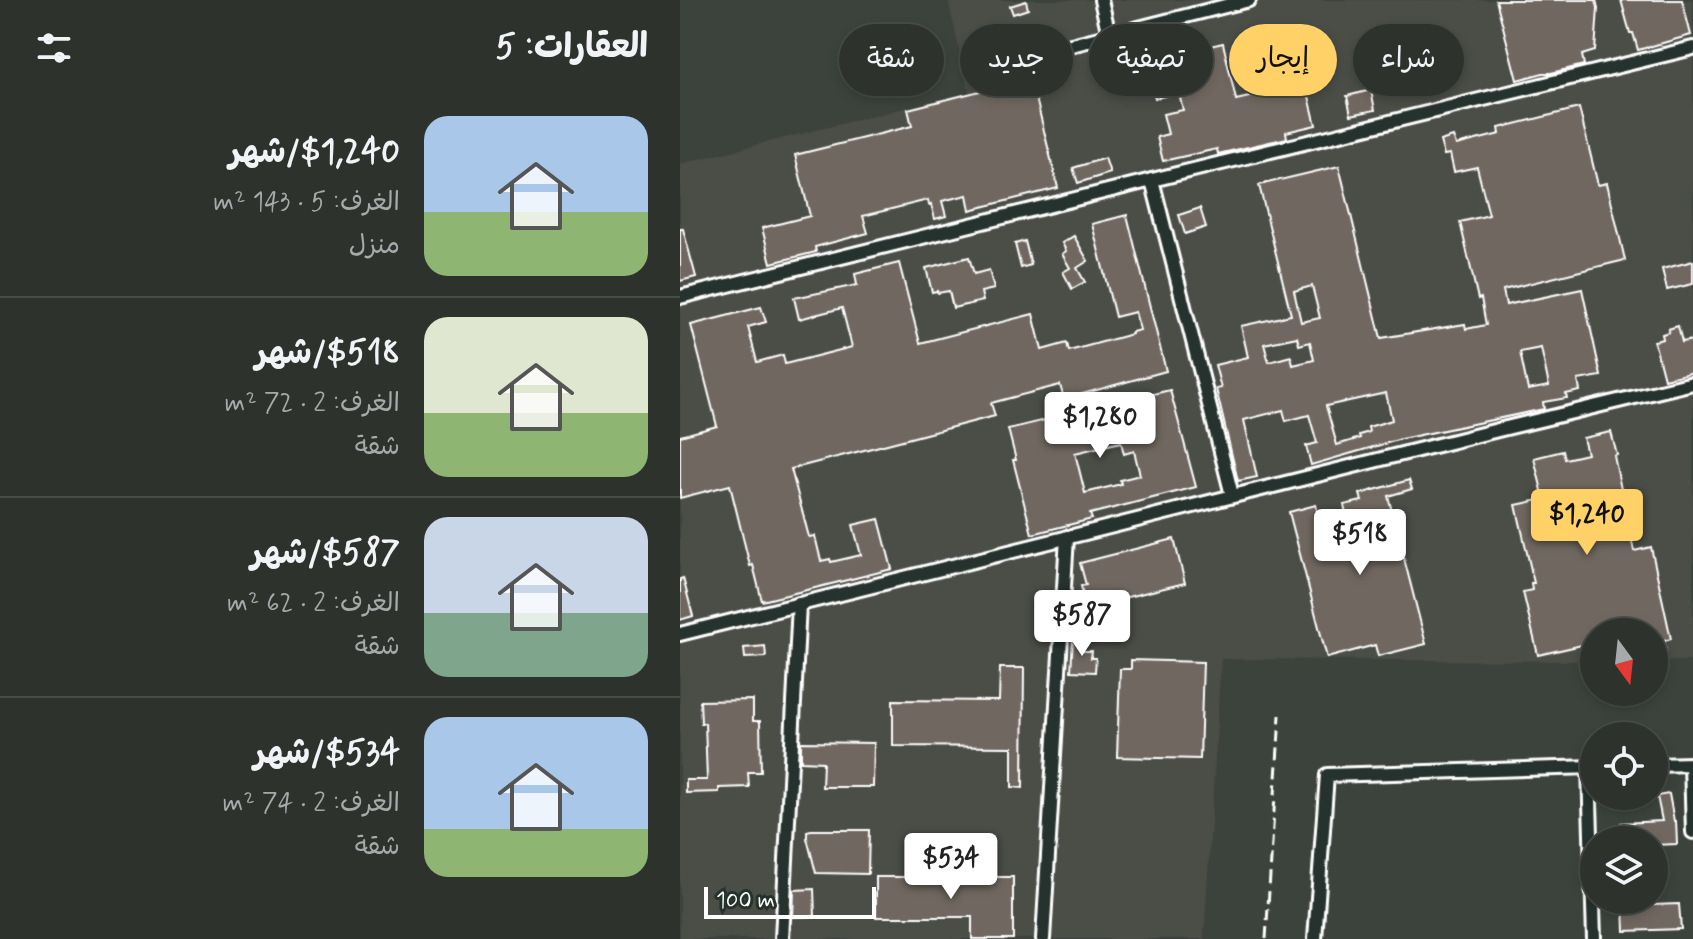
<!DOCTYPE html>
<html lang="ar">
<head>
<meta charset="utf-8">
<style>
	:root { --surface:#2d322d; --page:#353a35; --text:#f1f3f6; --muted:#a7aaaa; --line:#484d49; --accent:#ffd166 }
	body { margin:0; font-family:Mynerve,"Playpen Sans Arabic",sans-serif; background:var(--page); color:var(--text); direction:rtl; height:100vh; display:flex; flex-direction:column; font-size:30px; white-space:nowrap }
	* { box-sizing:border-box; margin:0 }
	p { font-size:26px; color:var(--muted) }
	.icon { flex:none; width:44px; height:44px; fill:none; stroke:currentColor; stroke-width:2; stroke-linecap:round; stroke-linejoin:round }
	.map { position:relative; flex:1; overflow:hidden; direction:ltr }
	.details { display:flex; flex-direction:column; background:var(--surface); width:680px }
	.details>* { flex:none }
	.top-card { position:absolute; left:24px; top:24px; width:760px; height:72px; direction:rtl; display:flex; gap:16px }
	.needle { width:52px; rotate:165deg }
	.tools { position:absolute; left:900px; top:618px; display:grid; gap:16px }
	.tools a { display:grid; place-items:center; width:88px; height:88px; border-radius:50%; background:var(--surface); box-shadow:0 4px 12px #0003,0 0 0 2px var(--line); font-size:40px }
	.scale { position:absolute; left:24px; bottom:20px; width:172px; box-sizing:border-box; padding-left:8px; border:4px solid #fff; border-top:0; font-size:22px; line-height:28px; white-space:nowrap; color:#fff; -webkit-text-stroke:6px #26332d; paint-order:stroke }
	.price { position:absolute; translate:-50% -68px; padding:0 18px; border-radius:8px; background:#fff; color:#222; font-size:26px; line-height:52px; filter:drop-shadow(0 2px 4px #0008) }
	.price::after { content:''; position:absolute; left:50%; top:48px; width:24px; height:18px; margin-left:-12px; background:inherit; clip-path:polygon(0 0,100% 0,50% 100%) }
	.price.active { background:var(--accent); color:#111 }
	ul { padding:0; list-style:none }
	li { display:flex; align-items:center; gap:24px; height:200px; padding:0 32px }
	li+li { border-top:2px solid var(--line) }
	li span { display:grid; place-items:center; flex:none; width:224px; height:160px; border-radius:24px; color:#555 }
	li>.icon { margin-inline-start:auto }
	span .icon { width:96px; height:96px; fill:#fffc; stroke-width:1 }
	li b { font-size:34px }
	h2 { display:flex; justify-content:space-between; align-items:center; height:96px; padding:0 32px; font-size:34px }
	.pill { padding:0 28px; border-radius:36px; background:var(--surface); box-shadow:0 4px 12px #0003,0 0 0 2px var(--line); font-size:28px; line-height:72px }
	.pill.active { background:var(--accent); color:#111 }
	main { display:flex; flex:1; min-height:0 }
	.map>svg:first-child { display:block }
</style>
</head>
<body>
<main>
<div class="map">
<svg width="1013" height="939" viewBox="0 0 1013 939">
	<rect width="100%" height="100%" fill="#3c433c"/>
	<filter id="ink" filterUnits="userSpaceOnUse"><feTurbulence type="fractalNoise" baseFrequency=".0125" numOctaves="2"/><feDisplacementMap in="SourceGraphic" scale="16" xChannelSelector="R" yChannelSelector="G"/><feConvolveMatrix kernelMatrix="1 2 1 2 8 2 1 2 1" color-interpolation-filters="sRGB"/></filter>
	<g filter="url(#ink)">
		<polygon fill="#4c4e47" points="268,0 1013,0 1013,661 974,661 974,632 914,632 914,661 541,659 524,939 0,939 0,164 289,92"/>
		<g fill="#706860" stroke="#fff" stroke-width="2" fill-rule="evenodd">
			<polygon points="816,0 916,0 918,8 915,51 902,55 904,65 871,73 863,73 837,80"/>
			<polygon points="941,0 1002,0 1011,35 958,50 953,33 950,33"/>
			<polygon points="346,1 348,9 333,14 330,6"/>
			<polygon points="328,24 330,39 319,40 317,25"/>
			<polygon points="507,41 509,51 543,43 556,100 626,84 636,125 606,132 607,138 538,154 537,149 483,161 477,137 488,134 483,114 503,110 499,93 475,98 469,72 438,80 433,58"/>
			<polygon points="360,76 363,88 354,90 378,188 290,210 287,195 262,201 266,216 255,219 251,204 249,205 248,200 183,216 188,233 135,247 136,252 91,263 82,228 130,216 115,155 232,126 228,109"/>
			<polygon points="691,90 695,110 671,115 667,96"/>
			<path d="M899 108 918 185 927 183 945 260 823 290 826 305 902 289 921 376 898 380 900 391 886 394 887 398 863 402 864 409 721 439 631 465 626 446 637 443 629 415 606 421 603 410 564 420 577 477 558 481 536 389 541 388 535 365 568 357 561 326 611 315 579 185 659 166 701 338 785 324 786 329 806 325 801 298 798 299 780 222 809 215 797 167 774 172 770 154 764 155 760 141 773 137 776 145 820 134 819 128ZM632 286 640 318 621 322 614 291ZM617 337 619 345 630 342 634 360 613 365 611 356 589 362 584 344ZM861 348 869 386 848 390 840 352ZM706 393 712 420 688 427 689 432 679 435 680 438 657 445 646 406Z"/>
			<polygon points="425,158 430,173 398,183 393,168"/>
			<polygon points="520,208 526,227 505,234 499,215"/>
			<polygon points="447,215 486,371 384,399 380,385 311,403 315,416 111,469 129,537 135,536 141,561 150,559 151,562 181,555 173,525 199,519 212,569 82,601 73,565 70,566 50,485 0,498 0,436 37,426 11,325 81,307 86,322 68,327 77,362 103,355 105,364 172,347 162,308 119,319 114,298 177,285 175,274 219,263 240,343 353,314 362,350 387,343 389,351 452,334 452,332 460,330 455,312 435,317 412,224"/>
			<polygon points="0,229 3,229 16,277 0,281"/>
			<polygon points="394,236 408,261 397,268 405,282 392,289 383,272 390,268 382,254 386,251 382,243"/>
			<polygon points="345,241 351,265 341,268 335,244"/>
			<polygon points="289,257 294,274 309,270 314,289 301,292 303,301 273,308 269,291 258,293 257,291 252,292 246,268"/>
			<polygon points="1013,261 1013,284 987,290 982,269"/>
			<polygon points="998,326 1002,342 1013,340 1013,372 984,379 974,341 983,339 982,334 989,332 988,329"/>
			<path d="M490 390 516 487 410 514 412 519 352 534 333 460H336L328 429ZM441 442 444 454 454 451 460 475 440 480 441 484 405 493 395 453Z"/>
			<polygon points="931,432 937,455 934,456 954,551 971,547 991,639 984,641 986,653 974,655 974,632 914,632 914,683 910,684 902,645 858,655 843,592 852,590 851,583 854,583 836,505 864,499 854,458 883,451 885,459 907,454 903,438"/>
			<polygon points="729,480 732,489 708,496 746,644 698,656 695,645 647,658 609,512 636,505 643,534 669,528 664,505 682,501 680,494"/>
			<polygon points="494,539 505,583 406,607 401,586 406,585 400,563"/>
			<polygon points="3,578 13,616 0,620 0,579"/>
			<polygon points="393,639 404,639 403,651 412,651 411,658 416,658 415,672 391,671"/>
			<polygon points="85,646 86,657 65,658 64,648"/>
			<polygon points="451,660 523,662 520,759 437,757 440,669 451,669"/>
			<polygon points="320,668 344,668 343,788 332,787 332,747 213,746 213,700 319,701"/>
			<polygon points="73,700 73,721 80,721 81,772 68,772 69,787 39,788 39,792 6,793 6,780 27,780 25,723 21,723 20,701"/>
			<polygon points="121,742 194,743 193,787 142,787 143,762 121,761"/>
			<polygon points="989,794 994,821 996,821 997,844 974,845 974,840 941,840 941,823 982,821 977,796"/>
			<polygon points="131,830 189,830 188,874 136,873 127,838 127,831"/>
			<polygon points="196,877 333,877 333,939 292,939 292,917 196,917"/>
			<polygon points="134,889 135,916 113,917 114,890"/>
			<polygon points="999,904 1001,929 945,931 944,906"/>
		</g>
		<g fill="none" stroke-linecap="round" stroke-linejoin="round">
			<defs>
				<g id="minor">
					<polyline points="421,0 429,35"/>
					<polyline points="308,66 569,0"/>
					<polyline points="472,180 552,495"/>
					<polyline points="0,297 472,180 1013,48"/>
					<polyline points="0,634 822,429 1013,383"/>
					<polyline points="1011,764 1013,832"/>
					<polyline points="974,765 1013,764"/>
					<polyline points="909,767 914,939"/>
					<polyline points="102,939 119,604"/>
					<polyline points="363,939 387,537"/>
					<polyline points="635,939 647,775 914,767"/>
				</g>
			</defs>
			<use href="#minor" stroke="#fff" stroke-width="18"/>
			<use href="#minor" stroke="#26332d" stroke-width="12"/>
			<polyline stroke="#fff" stroke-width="3" stroke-dasharray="12 6" stroke-linecap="butt" points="586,939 600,715"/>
		</g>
	</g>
</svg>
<div class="tools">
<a><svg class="needle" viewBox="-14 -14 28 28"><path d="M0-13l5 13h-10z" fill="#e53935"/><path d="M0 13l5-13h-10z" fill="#a7aaaa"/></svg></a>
<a><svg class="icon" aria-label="locate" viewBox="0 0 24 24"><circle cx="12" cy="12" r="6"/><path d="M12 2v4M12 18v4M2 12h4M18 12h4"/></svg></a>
<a><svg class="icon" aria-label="layers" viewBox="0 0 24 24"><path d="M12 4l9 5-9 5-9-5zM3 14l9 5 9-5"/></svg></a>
</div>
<div class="scale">100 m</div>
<b class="price" style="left:420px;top:460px">$1,280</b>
<b class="price active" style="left:907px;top:557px">$1,240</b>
<b class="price" style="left:680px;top:577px">$518</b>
<b class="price" style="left:402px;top:658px">$587</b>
<b class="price" style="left:271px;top:901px">$534</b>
<div class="top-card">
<a class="pill">شراء</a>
<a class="pill active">إيجار</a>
<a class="pill">تصفية</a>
<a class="pill">جديد</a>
<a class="pill">شقة</a>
</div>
</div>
<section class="details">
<h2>العقارات: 5<svg class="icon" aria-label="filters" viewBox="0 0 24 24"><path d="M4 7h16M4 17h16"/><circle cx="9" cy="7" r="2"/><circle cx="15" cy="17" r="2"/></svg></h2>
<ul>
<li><span style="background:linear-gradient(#a9c7e8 60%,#8fb573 0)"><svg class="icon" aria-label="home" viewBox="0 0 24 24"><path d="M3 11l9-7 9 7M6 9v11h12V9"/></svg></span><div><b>$1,240/شهر</b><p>الغرف: 5 · 143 m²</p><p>منزل</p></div></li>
<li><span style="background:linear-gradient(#dfe7d0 60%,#8fb573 0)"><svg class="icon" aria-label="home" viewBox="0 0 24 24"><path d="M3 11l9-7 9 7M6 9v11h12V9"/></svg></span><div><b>$518/شهر</b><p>الغرف: 2 · 72 m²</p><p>شقة</p></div></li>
<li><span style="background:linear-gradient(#c9d6e8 60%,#7fa58c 0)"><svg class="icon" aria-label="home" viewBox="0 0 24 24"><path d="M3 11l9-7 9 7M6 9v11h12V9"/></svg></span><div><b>$587/شهر</b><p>الغرف: 2 · 62 m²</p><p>شقة</p></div></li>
<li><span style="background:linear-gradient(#a9c7e8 70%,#8fb573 0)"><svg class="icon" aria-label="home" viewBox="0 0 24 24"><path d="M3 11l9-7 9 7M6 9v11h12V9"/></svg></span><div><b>$534/شهر</b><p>الغرف: 2 · 74 m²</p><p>شقة</p></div></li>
</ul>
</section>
</main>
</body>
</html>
